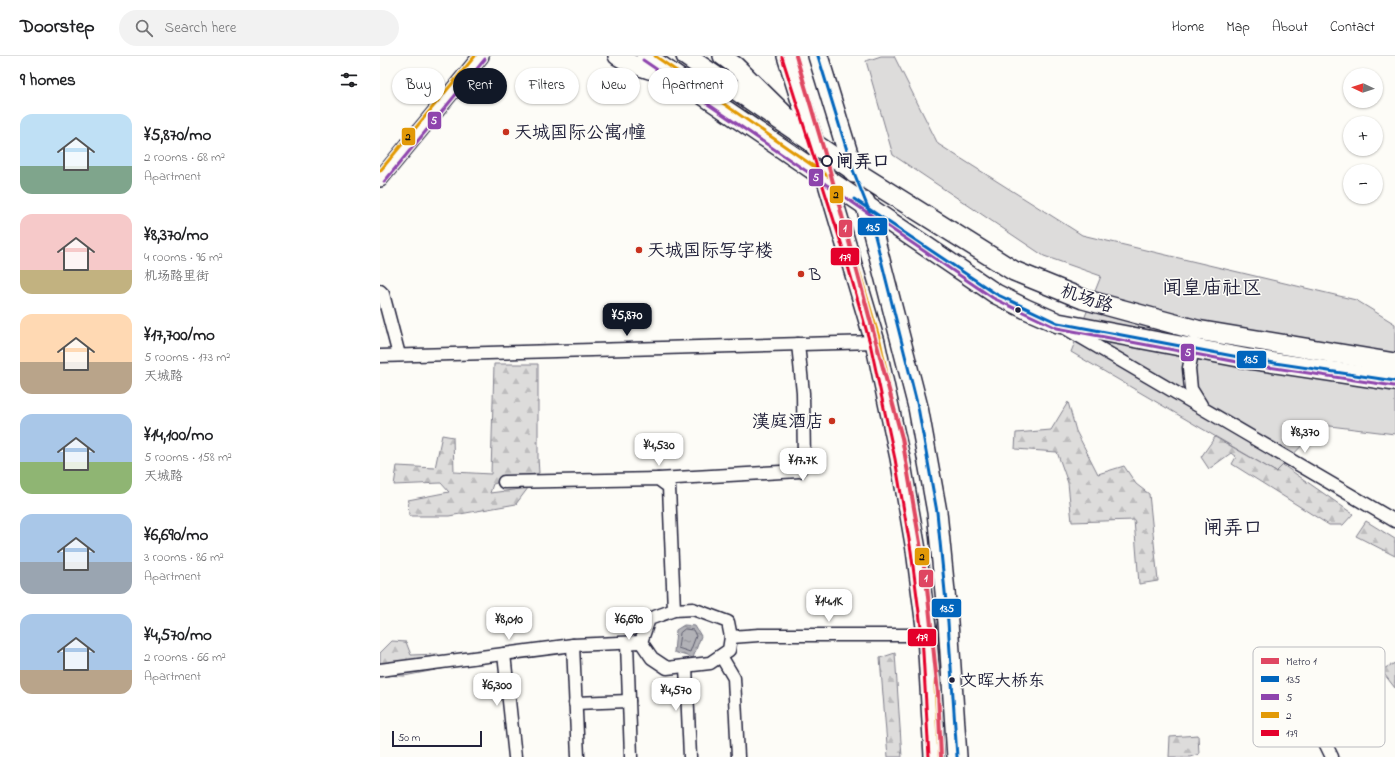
<!DOCTYPE html>
<html lang="en">
<head>
<meta charset="utf-8">
<style>
	:root { --surface:#fff; --page:#f2f2f2; --text:#202124; --muted:#757577; --line:#e0e0e0; --accent:#111827 }
	body { margin:0; font-family:"Indie Flower","LXGW WenKai TC",sans-serif; background:var(--page); color:var(--text); height:100vh; display:flex; flex-direction:column; font-size:15px; white-space:nowrap }
	* { box-sizing:border-box; margin:0 }
	p { font-size:13px; color:var(--muted) }
	.icon { flex:none; width:22px; height:22px; fill:none; stroke:currentColor; stroke-width:2; stroke-linecap:round; stroke-linejoin:round }
	.map { position:relative; flex:1; overflow:hidden }
	.side { display:flex; flex-direction:column; background:var(--surface); width:380px }
	.side>* { flex:none }
	.top-card { position:absolute; left:12px; top:12px; width:380px; height:36px; display:flex; gap:8px }
	.needle { width:26px; rotate:274deg }
	.controls { position:absolute; left:963px; top:12px; display:grid; gap:8px }
	.controls a { display:grid; place-items:center; width:40px; height:40px; border-radius:50%; background:var(--surface); box-shadow:0 1px 3px #0004; font-size:20px }
	.scale { position:absolute; left:12px; bottom:10px; width:90px; box-sizing:border-box; padding-left:4px; border:2px solid #22223b; border-top:0; font-size:11px; line-height:14px; white-space:nowrap; color:#22223b; -webkit-text-stroke:3px #fdfcf7; paint-order:stroke }
	.price { position:absolute; translate:-50% -34px; padding:0 9px; border-radius:8px; background:#fff; color:#222; font-size:13px; line-height:26px; filter:drop-shadow(0 1px 2px #0008) }
	.price::after { content:''; position:absolute; left:50%; top:24px; width:12px; height:9px; margin-left:-6px; background:inherit; clip-path:polygon(0 0,100% 0,50% 100%) }
	.price.selected { background:var(--accent); color:#fff }
	ul { padding:0; list-style:none }
	li { display:flex; align-items:center; gap:12px; height:100px; padding:0 20px }
	li span { display:grid; place-items:center; flex:none; width:112px; height:80px; border-radius:12px; color:#555 }
	li>.icon { margin-inline-start:auto }
	span .icon { width:48px; height:48px; fill:#fffc; stroke-width:1 }
	li b { font-size:17px }
	h2 { display:flex; justify-content:space-between; align-items:center; height:48px; padding:0 20px; font-size:17px }
	.tag { padding:0 14px; border-radius:18px; background:var(--surface); box-shadow:0 1px 3px #0004; font-size:14px; line-height:36px }
	.tag.selected { background:var(--accent); color:#fff }
	header { display:flex; align-items:center; gap:24px; box-sizing:border-box; height:56px; padding:0 20px; background:var(--surface); border-bottom:1px solid var(--line) }
	header strong { font-size:19px }
	nav { display:flex; gap:22px; margin-inline-start:auto; font-size:14px }
	.search { width:280px; height:36px; background:var(--page); display:flex; align-items:center; gap:10px; box-sizing:border-box; padding:0 14px; border-radius:22px; color:var(--muted); font-size:15px }
	main { display:flex; flex:1; min-height:0 }
	.map>svg:first-child { display:block }
</style>
</head>
<body>
<header>
<strong>Doorstep</strong>
<div class="search"><svg class="icon" aria-label="search" viewBox="0 0 24 24"><circle cx="10" cy="10" r="6"/><path d="M15 15l6 6"/></svg>Search here</div>
<nav><a>Home</a><a>Map</a><a>About</a><a>Contact</a></nav>
</header>
<main>
<section class="side">
<h2>9 homes<svg class="icon" aria-label="filters" viewBox="0 0 24 24"><path d="M4 7h16M4 17h16"/><circle cx="9" cy="7" r="2"/><circle cx="15" cy="17" r="2"/></svg></h2>
<ul>
<li><span style="background:linear-gradient(#bfe0f5 65%,#7fa58c 0)"><svg class="icon" aria-label="home" viewBox="0 0 24 24"><path d="M3 11l9-7 9 7M6 9v11h12V9"/></svg></span><div><b>¥5,870/mo</b><p>2 rooms · 68 m²</p><p>Apartment</p></div></li>
<li><span style="background:linear-gradient(#f6c9c9 70%,#c2b280 0)"><svg class="icon" aria-label="home" viewBox="0 0 24 24"><path d="M3 11l9-7 9 7M6 9v11h12V9"/></svg></span><div><b>¥8,370/mo</b><p>4 rooms · 96 m²</p><p>机场路里街</p></div></li>
<li><span style="background:linear-gradient(#ffd9b3 60%,#b9a48a 0)"><svg class="icon" aria-label="home" viewBox="0 0 24 24"><path d="M3 11l9-7 9 7M6 9v11h12V9"/></svg></span><div><b>¥17,700/mo</b><p>5 rooms · 173 m²</p><p>天城路</p></div></li>
<li><span style="background:linear-gradient(#a9c7e8 60%,#8fb573 0)"><svg class="icon" aria-label="home" viewBox="0 0 24 24"><path d="M3 11l9-7 9 7M6 9v11h12V9"/></svg></span><div><b>¥14,100/mo</b><p>5 rooms · 158 m²</p><p>天城路</p></div></li>
<li><span style="background:linear-gradient(#a9c7e8 60%,#9aa5b1 0)"><svg class="icon" aria-label="home" viewBox="0 0 24 24"><path d="M3 11l9-7 9 7M6 9v11h12V9"/></svg></span><div><b>¥6,690/mo</b><p>3 rooms · 86 m²</p><p>Apartment</p></div></li>
<li><span style="background:linear-gradient(#a9c7e8 70%,#b9a48a 0)"><svg class="icon" aria-label="home" viewBox="0 0 24 24"><path d="M3 11l9-7 9 7M6 9v11h12V9"/></svg></span><div><b>¥4,570/mo</b><p>2 rooms · 66 m²</p><p>Apartment</p></div></li>
</ul>
</section>
<div class="map">
<svg width="1015" height="701" viewBox="0 0 1015 701">
	<defs>
		<pattern id="forest-firs" width="22" height="20" patternUnits="userSpaceOnUse"><rect width="22" height="20" fill="#dddcdb"/><path d="M5 1l3.5 6h-7zM16 11l3.5 6h-7z" fill="#bdbcbd"/></pattern>
		<pattern id="water-ripples" width="26" height="14" patternUnits="userSpaceOnUse"><rect width="26" height="14" fill="#b2b2b7"/><path d="M2 4q2-2 4 0t4 0M15 11q2-2 4 0t4 0" fill="none" stroke="#909096"/></pattern>
	</defs>
	<rect width="100%" height="100%" fill="#fdfcf7"/>
	<filter id="ink" filterUnits="userSpaceOnUse"><feTurbulence type="fractalNoise" baseFrequency=".025" numOctaves="2"/><feDisplacementMap in="SourceGraphic" scale="8" xChannelSelector="R" yChannelSelector="G"/><feConvolveMatrix kernelMatrix="1 2 1 2 8 2 1 2 1" color-interpolation-filters="sRGB"/></filter>
	<g filter="url(#ink)">
		<polygon fill="#dddcdb" stroke="#807f8b" points="501,0 514,0 558,88 702,179 976,244 1015,268 1015,378 942,369 896,416 691,296 721,220 664,200 513,99 486,5"/>
		<g fill="url(#forest-firs)" stroke="#807f8b">
			<polygon points="114,308 158,308 158,402 159,417 113,428 110,437 148,432 136,448 69,460 29,460 28,444 69,436 61,427 14,429 17,410 55,412 62,379 73,381 74,416 111,418"/>
			<polygon points="688,346 696,375 718,418 744,410 756,428 769,438 778,525 759,528 754,464 692,466 688,427 677,396 635,393 636,377 671,374"/>
			<polygon points="835,381 896,416 903,409 973,458 963,469 949,469 852,408 856,401 851,397 829,413 821,401"/>
			<polygon points="986,465 1015,483 1015,500 976,480"/>
			<polygon points="12,585 26,586 31,599 58,598 66,612 24,620 0,619 0,597"/>
			<polygon points="515,597 522,701 508,701 500,602"/>
			<polygon points="1015,607 1015,632 1001,614"/>
			<polygon points="818,679 819,698 810,701 789,701 790,681"/>
		</g>
		<polygon fill="url(#water-ripples)" stroke="#787885" points="304,569 315,570 321,580 313,602 294,596 296,574"/>
		<g fill="none" stroke-linecap="round" stroke-linejoin="round">
			<polygon stroke="#5c5c6d" stroke-width="1" points="305,573 313,574 316,580 310,596 298,592 300,577"/>
			<defs>
				<g id="minor">
					<polyline points="0,235 3,238 19,299"/>
					<polyline points="687,273 1015,465"/>
					<polyline points="814,287 809,312 811,333 821,349"/>
					<polyline points="0,300 495,286"/>
					<polyline points="278,423 419,415 424,403 423,337 418,288"/>
					<polyline points="124,426 278,423 289,431 294,554"/>
					<polygon points="313,553 348,566 351,581 349,594 330,607 287,612 272,602 261,586 269,563 294,554"/>
					<polyline points="351,581 379,579 547,579"/>
					<polyline points="247,587 251,701"/>
					<polyline points="193,589 198,701"/>
					<polyline points="124,598 135,701"/>
					<polyline points="341,600 354,622 358,701"/>
					<polyline points="306,610 310,701"/>
					<polyline points="0,614 193,589 261,586"/>
					<polyline points="195,647 249,645"/>
					<polyline points="929,654 952,701"/>
				</g>
				<polyline id="tertiary" points="0,123 101,0"/>
				<g id="secondary">
					<path d="M237 0C255 11 273 16 293 20"/>
					<polyline points="342,0 356,10 415,68"/>
				</g>
				<g id="primary">
					<polyline points="266,0 616,238 646,253 678,267 869,303 1015,325"/>
					<polyline points="306,0 473,114 634,215 703,243 817,274 1015,307"/>
					<polyline points="407,0 435,90"/>
					<polyline points="438,0 474,117"/>
					<polyline points="446,121 495,286 520,402 536,494 547,579 554,701"/>
					<polyline points="485,146 538,351 557,456 568,566 577,701"/>
				</g>
			</defs>
			<use href="#minor" stroke="#22223b" stroke-width="15"/>
			<use href="#tertiary" stroke="#22223b" stroke-width="18"/>
			<use href="#secondary" stroke="#22223b" stroke-width="20"/>
			<use href="#primary" stroke="#22223b" stroke-width="22"/>
			<use href="#minor" stroke="#fdfcf7" stroke-width="12"/>
			<use href="#tertiary" stroke="#fdfcf7" stroke-width="15"/>
			<use href="#secondary" stroke="#fdfcf7" stroke-width="17"/>
			<use href="#primary" stroke="#fdfcf7" stroke-width="19"/>
			<defs>
				<g id="bus-1">
					<polyline points="438,0 473,114 488,152 538,351 557,456 568,566 577,701"/>
					<polyline points="474,143 616,238 678,267 869,303 1015,325"/>
				</g>
				<g id="bus-2">
					<polyline points="263,4 613,242 677,272 868,308 1014,330"/>
					<polyline points="4,126 105,3"/>
				</g>
				<g id="bus-3">
					<polyline points="275,0 452,123 500,285 525,401 541,493 552,578 559,701"/>
					<polyline points="0,115 95,0"/>
				</g>
				<polyline id="bus-4" points="402,1 463,193 490,287 515,403 531,495 542,579 549,701"/>
			</defs>
			<use href="#bus-1" stroke="#fdfcf7" stroke-width="6"/>
			<use href="#bus-2" stroke="#fdfcf7" stroke-width="6"/>
			<use href="#bus-3" stroke="#fdfcf7" stroke-width="6"/>
			<use href="#bus-4" stroke="#fdfcf7" stroke-width="6"/>
			<use href="#bus-1" stroke="#0065bd" stroke-width="3"/>
			<use href="#bus-2" stroke="#8e44ad" stroke-width="3"/>
			<use href="#bus-3" stroke="#e29906" stroke-width="3"/>
			<use href="#bus-4" stroke="#e4002b" stroke-width="3"/>
			<defs>
				<polyline id="metro-1" points="416,0 448,108 522,382 546,522 558,637 561,701"/>
			</defs>
			<use href="#metro-1" stroke="#fdfcf7" stroke-width="7"/>
			<use href="#metro-1" stroke="#df4661" stroke-width="4"/>
		</g>
	</g>
	<g fill="#c8321e" stroke="#fdfcf7" stroke-width="1.5">
		<circle cx="126" cy="76" r="4"/>
		<circle cx="259" cy="194" r="4"/>
		<circle cx="421" cy="218" r="4"/>
		<circle cx="452" cy="365" r="4"/>
	</g>
	<circle fill="#fdfcf7" stroke="#22223b" stroke-width="2" cx="447" cy="105" r="5"/>
	<g fill="#22223b" stroke="#fdfcf7" stroke-width="1.5">
		<circle cx="638" cy="254" r="3.5"/>
		<circle cx="572" cy="624" r="3.5"/>
	</g>
	<g text-anchor="middle" stroke-width="3" stroke-linejoin="round" paint-order="stroke">
		<g font-size="17" fill="#22223b" stroke="#fdfcf7" text-anchor="start">
			<text x="580" y="630">文晖大桥东</text>
		</g>
		<g font-size="18" fill="#22223b" stroke="#fdfcf7" text-anchor="start">
			<text x="134" y="82">天城国际公寓1幢</text>
			<text x="267" y="200">天城国际写字楼</text>
			<text x="429" y="224">B</text>
			<text x="444" y="371" text-anchor="end">漢庭酒店</text>
		</g>
		<g font-size="18" font-weight="bold" fill="#22223b" stroke="#fdfcf7" text-anchor="start">
			<text x="456" y="111">闸弄口</text>
		</g>
		<g font-size="18" fill="#22223b" stroke="#fdfcf7">
			<text transform="translate(707 242) rotate(18)" y="6">机场路</text>
		</g>
		<g font-size="20" fill="#22223b" stroke="#fdfcf7">
			<text x="832" y="238">闻皇庙社区</text>
			<text x="853" y="478">闸弄口</text>
		</g>
	</g>
	<rect x="873" y="591" width="132" height="100" rx="6" fill="#fdfcf7" stroke="#bbbbbf" stroke-width="1"/>
	<rect x="881" y="602" width="18" height="6" fill="#df4661"/>
	<rect x="881" y="620" width="18" height="6" fill="#0065bd"/>
	<rect x="881" y="638" width="18" height="6" fill="#8e44ad"/>
	<rect x="881" y="656" width="18" height="6" fill="#e29906"/>
	<rect x="881" y="674" width="18" height="6" fill="#e4002b"/>
	<g font-size="11" fill="#22223b">
		<text x="906" y="609">Metro 1</text>
		<text x="906" y="627">135</text>
		<text x="906" y="645">5</text>
		<text x="906" y="663">2</text>
		<text x="906" y="681">179</text>
	</g>
	<g stroke="#fdfcf7" stroke-width="1.5">
		<rect x="47" y="55" width="15" height="19" rx="4" fill="#8e44ad"/>
		<rect x="21" y="71" width="15" height="19" rx="4" fill="#e29906"/>
		<rect x="428" y="112" width="16" height="19" rx="4" fill="#8e44ad"/>
		<rect x="449" y="129" width="15" height="19" rx="4" fill="#e29906"/>
		<rect x="477" y="161" width="31" height="19" rx="4" fill="#0065bd"/>
		<rect x="458" y="163" width="15" height="19" rx="4" fill="#df4661"/>
		<rect x="450" y="191" width="30" height="19" rx="4" fill="#e4002b"/>
		<rect x="800" y="287" width="15" height="19" rx="4" fill="#8e44ad"/>
		<rect x="856" y="294" width="31" height="19" rx="4" fill="#0065bd"/>
		<rect x="534" y="491" width="16" height="19" rx="4" fill="#e29906"/>
		<rect x="538" y="513" width="16" height="19" rx="4" fill="#df4661"/>
		<rect x="551" y="542" width="31" height="20" rx="4" fill="#0065bd"/>
		<rect x="527" y="572" width="30" height="19" rx="4" fill="#e4002b"/>
	</g>
	<g font-size="11" text-anchor="middle" font-weight="bold" fill="#fff">
		<text x="54" y="68">5</text>
		<text x="436" y="125">5</text>
		<text x="493" y="175">135</text>
		<text x="465" y="176">1</text>
		<text x="465" y="205">179</text>
		<text x="808" y="300">5</text>
		<text x="871" y="307">135</text>
		<text x="546" y="526">1</text>
		<text x="567" y="556">135</text>
		<text x="542" y="585">179</text>
	</g>
	<g font-size="11" text-anchor="middle" font-weight="bold" fill="#111">
		<text x="28" y="84">2</text>
		<text x="456" y="142">2</text>
		<text x="542" y="504">2</text>
	</g>
</svg>
<div class="controls">
<a><svg class="needle" viewBox="-14 -14 28 28"><path d="M0-13l5 13h-10z" fill="#e53935"/><path d="M0 13l5-13h-10z" fill="#757577"/></svg></a>
<a>+</a>
<a>−</a>
</div>
<div class="scale">50 m</div>
<b class="price selected" style="left:247px;top:281px">¥5,870</b>
<b class="price" style="left:925px;top:398px">¥8,370</b>
<b class="price" style="left:279px;top:411px">¥4,530</b>
<b class="price" style="left:423px;top:426px">¥17.7K</b>
<b class="price" style="left:449px;top:567px">¥14.1K</b>
<b class="price" style="left:129px;top:585px">¥8,010</b>
<b class="price" style="left:249px;top:585px">¥6,690</b>
<b class="price" style="left:117px;top:651px">¥6,300</b>
<b class="price" style="left:296px;top:656px">¥4,570</b>
<div class="top-card">
<a class="tag">Buy</a>
<a class="tag selected">Rent</a>
<a class="tag">Filters</a>
<a class="tag">New</a>
<a class="tag">Apartment</a>
</div>
</div>
</main>
</body>
</html>
